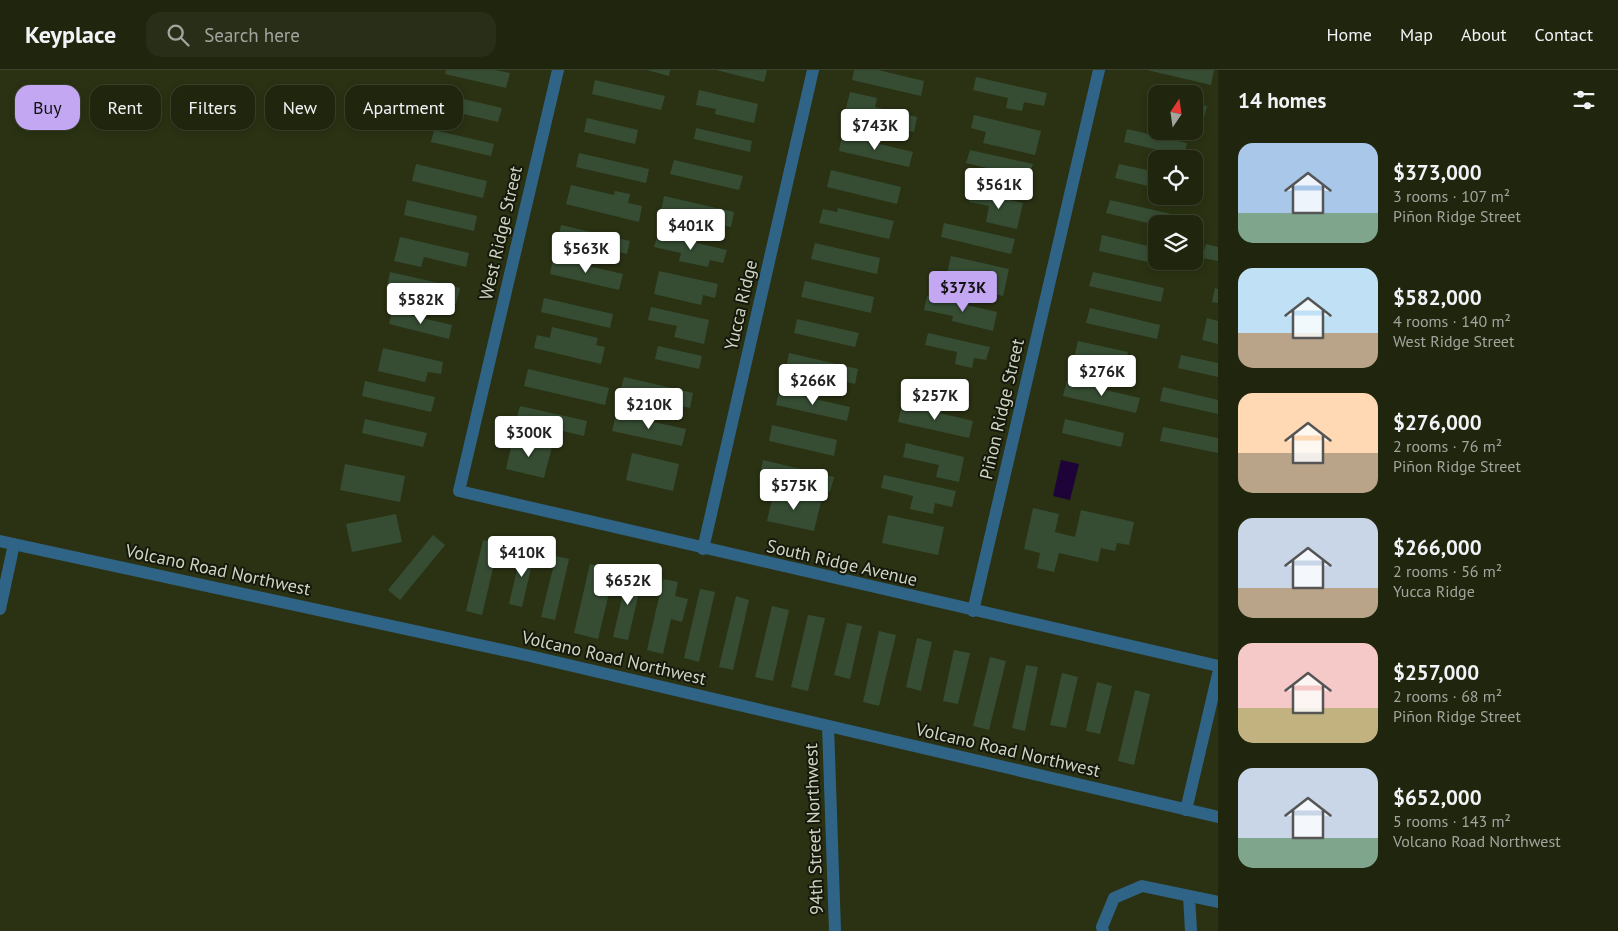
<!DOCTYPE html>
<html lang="en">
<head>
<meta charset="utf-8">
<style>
	:root { --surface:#20260e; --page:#282e17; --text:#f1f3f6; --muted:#a2a59e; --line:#3d432e; --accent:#c3a7f2 }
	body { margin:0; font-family:"PT Sans",sans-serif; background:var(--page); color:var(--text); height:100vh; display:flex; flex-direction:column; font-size:19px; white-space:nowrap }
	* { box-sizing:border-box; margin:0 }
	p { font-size:16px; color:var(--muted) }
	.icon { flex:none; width:28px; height:28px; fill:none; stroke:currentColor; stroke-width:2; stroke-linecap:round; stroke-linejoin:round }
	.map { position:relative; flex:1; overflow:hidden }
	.sheet { display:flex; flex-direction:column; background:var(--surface); width:400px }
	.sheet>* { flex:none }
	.banner { position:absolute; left:15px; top:15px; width:475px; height:45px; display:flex; gap:10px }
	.needle { width:32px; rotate:13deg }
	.tools { position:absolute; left:1148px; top:15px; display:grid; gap:10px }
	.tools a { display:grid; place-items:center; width:55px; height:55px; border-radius:10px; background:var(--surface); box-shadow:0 2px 8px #0003,0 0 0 1px var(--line); font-size:25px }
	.price { position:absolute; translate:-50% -42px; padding:0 11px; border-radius:5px; background:#fff; color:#222; font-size:16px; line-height:32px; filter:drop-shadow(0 1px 2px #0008) }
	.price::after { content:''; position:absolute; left:50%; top:30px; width:15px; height:11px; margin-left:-8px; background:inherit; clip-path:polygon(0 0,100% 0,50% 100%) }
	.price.active { background:var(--accent); color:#111 }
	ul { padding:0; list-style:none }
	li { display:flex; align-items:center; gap:15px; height:125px; padding:0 20px }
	li span { display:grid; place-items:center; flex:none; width:140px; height:100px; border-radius:15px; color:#555 }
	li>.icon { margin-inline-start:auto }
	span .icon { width:60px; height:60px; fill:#fffc; stroke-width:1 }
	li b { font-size:21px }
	h2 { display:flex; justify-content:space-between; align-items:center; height:60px; padding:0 20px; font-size:21px }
	.chip { padding:0 18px; border-radius:15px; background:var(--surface); box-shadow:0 2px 8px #0003,0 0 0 1px var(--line); font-size:18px; line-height:45px }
	.chip.active { background:var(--accent); color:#111 }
	header { display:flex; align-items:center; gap:30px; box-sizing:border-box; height:70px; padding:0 25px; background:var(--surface); border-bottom:1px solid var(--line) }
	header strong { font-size:24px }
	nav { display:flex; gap:28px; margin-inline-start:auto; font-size:18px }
	.search { width:350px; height:45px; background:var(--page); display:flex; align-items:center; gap:12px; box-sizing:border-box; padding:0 18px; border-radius:15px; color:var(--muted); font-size:19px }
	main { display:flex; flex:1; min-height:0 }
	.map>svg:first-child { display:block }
</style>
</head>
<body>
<header>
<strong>Keyplace</strong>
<div class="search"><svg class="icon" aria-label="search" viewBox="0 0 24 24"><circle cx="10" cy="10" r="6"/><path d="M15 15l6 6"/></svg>Search here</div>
<nav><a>Home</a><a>Map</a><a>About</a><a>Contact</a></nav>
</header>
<main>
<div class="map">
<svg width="1218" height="861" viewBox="0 0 1218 861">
	<rect width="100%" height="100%" fill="#2a3213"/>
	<polygon fill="#1d0337" points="1061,390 1079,394 1070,430 1053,426"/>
	<g fill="#364d33">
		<polygon points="446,0 495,0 510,3 506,18 445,4"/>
		<polygon points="647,0 670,0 669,6"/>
		<polygon points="716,0 767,0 764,12"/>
		<polygon points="854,0 878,0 924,11 921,26 852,10"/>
		<polygon points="1147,0 1214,0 1211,15"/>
		<polygon points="976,7 1047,23 1044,36 1024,32 1022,41 1006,38 1008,28 973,20"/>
		<polygon points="595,10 665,26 661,40 592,24"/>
		<polygon points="699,20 758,34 754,53 715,44 716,39 696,35"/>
		<polygon points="433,22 502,38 498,52 429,36"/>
		<polygon points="850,22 877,28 875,37 917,47 914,62 844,46"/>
		<polygon points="1150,23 1156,24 1156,40 1147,38"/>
		<polygon points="1194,33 1207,36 1203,51 1194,49"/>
		<polygon points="974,45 1041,61 1035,85 983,73 986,62 971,58"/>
		<polygon points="587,48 638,60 635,74 584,62"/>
		<polygon points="696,58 752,71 750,82 694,69"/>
		<polygon points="1127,59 1187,73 1184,86 1124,72"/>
		<polygon points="434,60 494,74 491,86 431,72"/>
		<polygon points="842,65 913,82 909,97 839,81"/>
		<polygon points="970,80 1033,94 1029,108 966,93"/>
		<polygon points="579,83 649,99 646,113 576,97"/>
		<polygon points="674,90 743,106 739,120 670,104"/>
		<polygon points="416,94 487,111 483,128 412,111"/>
		<polygon points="1119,94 1156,102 1156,118 1115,108"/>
		<polygon points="831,100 901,117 897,134 827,117"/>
		<polygon points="571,115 614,125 615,121 630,124 628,133 642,136 639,152 566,134"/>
		<polygon points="971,121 1023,133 1017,159 986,152 989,136 969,132"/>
		<polygon points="664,126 734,142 731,157 661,141"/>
		<polygon points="407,130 477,146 474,161 404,145"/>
		<polygon points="1110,130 1180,146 1178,154 1156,155 1106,143"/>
		<polygon points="838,138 894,151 889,169 819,153 823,139 837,142"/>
		<polygon points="944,153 1015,169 1011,184 941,167"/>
		<polygon points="561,155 630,171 627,184 558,168"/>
		<polygon points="658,164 727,180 723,193 710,190 708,197 679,191 681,183 654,177"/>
		<polygon points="1102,165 1156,178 1156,191 1175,191 1174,198 1099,181"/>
		<polygon points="400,167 469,183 466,197 424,187 421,197 394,191"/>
		<polygon points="815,173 880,188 877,204 811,189"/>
		<polygon points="1206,174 1218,177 1218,191 1202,188"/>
		<polygon points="951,186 1009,199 1003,226 945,213"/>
		<polygon points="553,188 623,204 619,220 550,204"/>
		<polygon points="659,201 718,214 715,228 703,225 701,235 654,224"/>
		<polygon points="390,202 460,218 456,234 387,218"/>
		<polygon points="1093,202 1164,218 1161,232 1089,216"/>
		<polygon points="805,211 874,227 871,243 801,227"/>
		<polygon points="1215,218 1218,219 1218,233 1212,232"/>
		<polygon points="927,226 997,242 993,261 952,251 953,246 924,240"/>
		<polygon points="544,228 613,244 610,258 541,242"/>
		<polygon points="651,237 709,250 704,274 674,267 677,256 648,250"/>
		<polygon points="1090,238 1160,255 1157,269 1086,253"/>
		<polygon points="392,241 452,255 449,269 389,254"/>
		<polygon points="1207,248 1218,251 1218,274 1202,270"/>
		<polygon points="797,249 859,263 855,277 794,263"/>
		<polygon points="552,257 598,268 596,275 605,277 601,294 534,278 537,265 550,268"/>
		<polygon points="928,263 990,277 986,290 974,288 972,298 955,294 957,282 925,275"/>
		<polygon points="1078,271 1128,282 1124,300 1074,288"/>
		<polygon points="658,276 702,286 699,299 655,289"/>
		<polygon points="383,278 443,292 441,304 428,302 425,312 378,301"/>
		<polygon points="789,283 858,299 855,314 786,298"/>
		<polygon points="1181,285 1218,293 1218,307 1178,298"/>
		<polygon points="528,299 609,318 605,335 524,316"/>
		<polygon points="624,307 693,323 690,338 620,322"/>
		<polygon points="365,311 435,327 431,342 362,326"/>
		<polygon points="1067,311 1140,328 1136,343 1063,326"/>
		<polygon points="1163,317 1218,330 1218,344 1160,331"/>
		<polygon points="779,321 850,337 847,351 776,335"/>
		<polygon points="902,334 973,351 969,368 898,352"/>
		<polygon points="520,336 587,351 584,366 516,350"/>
		<polygon points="616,344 686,359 682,376 612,361"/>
		<polygon points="365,349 427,363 423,377 362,363"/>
		<polygon points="1065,349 1124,363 1121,377 1062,363"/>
		<polygon points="772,355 837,370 834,386 769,371"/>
		<polygon points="1163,357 1218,368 1218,383 1160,371"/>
		<polygon points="513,368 552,377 544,408 506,399"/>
		<polygon points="906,373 964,387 959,412 936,407 939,395 903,387"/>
		<polygon points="632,383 679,394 673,421 626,410"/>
		<polygon points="763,390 834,407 830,422 760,406"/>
		<polygon points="345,394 405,406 400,432 340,420"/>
		<polygon points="884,405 956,421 952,437 935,433 933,444 910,439 913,426 881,418"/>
		<polygon points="774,421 821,432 814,461 767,451"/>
		<polygon points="1033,438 1059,444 1055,462 1075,467 1081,440 1134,452 1129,475 1117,473 1115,481 1101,478 1098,492 1059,483 1054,502 1037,498 1040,483 1024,479"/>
		<polygon points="396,444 402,472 352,482 346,454"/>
		<polygon points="888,445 944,457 938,485 882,473"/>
		<polygon points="433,465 445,475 400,530 388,520"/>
		<polygon points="483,470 499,473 482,545 466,541"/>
		<polygon points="522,478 535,481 522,537 509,534"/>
		<polygon points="556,486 569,489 555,550 541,547"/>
		<polygon points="590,494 605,497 601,513 611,515 598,569 574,563"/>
		<polygon points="628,502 643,505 628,570 613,567"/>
		<polygon points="663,509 678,512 675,526 688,529 682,552 671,549 663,584 647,580"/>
		<polygon points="700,519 715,522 699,592 684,588"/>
		<polygon points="736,526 749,530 733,600 719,597"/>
		<polygon points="772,536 789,540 773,611 755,607"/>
		<polygon points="808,545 825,548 808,621 791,617"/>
		<polygon points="847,553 862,556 850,609 834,605"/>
		<polygon points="879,561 896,565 879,636 863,632"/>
		<polygon points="917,568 932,572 921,621 906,617"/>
		<polygon points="954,580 970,583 958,634 943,631"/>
		<polygon points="990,587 1006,591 989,660 973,656"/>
		<polygon points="1026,595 1038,597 1025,661 1012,658"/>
		<polygon points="1062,603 1078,607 1066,658 1050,655"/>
		<polygon points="1097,612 1112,616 1100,664 1086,661"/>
		<polygon points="1135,620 1150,624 1134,695 1118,691"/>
	</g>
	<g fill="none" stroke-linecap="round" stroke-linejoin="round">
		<g stroke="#306487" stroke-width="12">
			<polyline points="558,0 459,421 1218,596"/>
			<polyline points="0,471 530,586 1218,747"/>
			<polyline points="703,479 813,0"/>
			<polyline points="0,539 14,474"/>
			<polyline points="973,541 1099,0"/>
			<polyline points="828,656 835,861"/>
			<polyline points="1186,740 1218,604"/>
			<polyline points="1189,826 1191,861"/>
			<polyline points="1103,861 1102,857 1114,828 1142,816 1218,832"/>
		</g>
	</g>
	<g text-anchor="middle" stroke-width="4" stroke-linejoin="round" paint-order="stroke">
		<g font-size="18" fill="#ced4c2" stroke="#15180b">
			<text transform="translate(501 163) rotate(-77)" y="6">West Ridge Street</text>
			<text transform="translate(741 235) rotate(-77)" y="6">Yucca Ridge</text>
			<text transform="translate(1002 339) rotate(-77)" y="6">Piñon Ridge Street</text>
			<text transform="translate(842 493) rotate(13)" y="6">South Ridge Avenue</text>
			<text transform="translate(218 500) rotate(12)" y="6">Volcano Road Northwest</text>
			<text transform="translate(614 588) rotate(13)" y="6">Volcano Road Northwest</text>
			<text transform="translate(1008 680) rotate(13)" y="6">Volcano Road Northwest</text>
			<text transform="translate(814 759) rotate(-92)" y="6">94th Street Northwest</text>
		</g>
	</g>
</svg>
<div class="tools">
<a><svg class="needle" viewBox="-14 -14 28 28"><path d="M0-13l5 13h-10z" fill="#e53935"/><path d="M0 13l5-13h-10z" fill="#a2a59e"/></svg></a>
<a><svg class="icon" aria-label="locate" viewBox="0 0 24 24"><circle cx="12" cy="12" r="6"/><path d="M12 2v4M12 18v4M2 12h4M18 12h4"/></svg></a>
<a><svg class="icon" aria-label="layers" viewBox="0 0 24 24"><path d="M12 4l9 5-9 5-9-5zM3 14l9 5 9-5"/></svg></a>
</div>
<b class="price" style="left:875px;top:81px">$743K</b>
<b class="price" style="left:999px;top:140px">$561K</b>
<b class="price" style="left:691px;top:181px">$401K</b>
<b class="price" style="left:586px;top:204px">$563K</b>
<b class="price active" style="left:963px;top:243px">$373K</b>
<b class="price" style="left:421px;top:255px">$582K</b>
<b class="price" style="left:1102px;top:327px">$276K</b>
<b class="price" style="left:813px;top:336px">$266K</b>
<b class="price" style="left:935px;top:351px">$257K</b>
<b class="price" style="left:649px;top:360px">$210K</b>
<b class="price" style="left:529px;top:388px">$300K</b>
<b class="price" style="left:794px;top:441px">$575K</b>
<b class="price" style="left:522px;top:508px">$410K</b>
<b class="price" style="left:628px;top:536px">$652K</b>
<div class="banner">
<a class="chip active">Buy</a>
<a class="chip">Rent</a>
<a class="chip">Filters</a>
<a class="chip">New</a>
<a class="chip">Apartment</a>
</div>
</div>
<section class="sheet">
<h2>14 homes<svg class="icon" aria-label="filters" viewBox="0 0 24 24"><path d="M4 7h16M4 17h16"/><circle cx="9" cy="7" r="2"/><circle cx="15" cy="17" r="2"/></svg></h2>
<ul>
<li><span style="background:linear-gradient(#a9c7e8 70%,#7fa58c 0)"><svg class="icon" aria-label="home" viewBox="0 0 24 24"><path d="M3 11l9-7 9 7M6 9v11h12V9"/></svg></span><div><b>$373,000</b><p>3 rooms · 107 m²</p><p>Piñon Ridge Street</p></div></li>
<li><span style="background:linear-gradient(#bfe0f5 65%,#b9a48a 0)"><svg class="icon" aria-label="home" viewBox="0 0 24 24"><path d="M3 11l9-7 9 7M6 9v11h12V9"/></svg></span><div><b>$582,000</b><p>4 rooms · 140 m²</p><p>West Ridge Street</p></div></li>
<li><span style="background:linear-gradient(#ffd9b3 60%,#b9a48a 0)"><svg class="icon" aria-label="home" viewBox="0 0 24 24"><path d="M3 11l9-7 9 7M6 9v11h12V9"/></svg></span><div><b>$276,000</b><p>2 rooms · 76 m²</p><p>Piñon Ridge Street</p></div></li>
<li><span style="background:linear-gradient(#c9d6e8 70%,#b9a48a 0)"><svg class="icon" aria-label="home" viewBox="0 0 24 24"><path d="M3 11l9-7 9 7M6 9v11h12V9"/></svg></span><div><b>$266,000</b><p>2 rooms · 56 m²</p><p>Yucca Ridge</p></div></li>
<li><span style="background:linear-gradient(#f6c9c9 65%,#c2b280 0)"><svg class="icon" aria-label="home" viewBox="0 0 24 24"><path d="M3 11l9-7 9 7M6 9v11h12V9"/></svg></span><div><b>$257,000</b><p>2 rooms · 68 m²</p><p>Piñon Ridge Street</p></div></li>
<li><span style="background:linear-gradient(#c9d6e8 70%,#7fa58c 0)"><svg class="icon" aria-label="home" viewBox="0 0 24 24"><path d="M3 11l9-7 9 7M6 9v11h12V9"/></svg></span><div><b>$652,000</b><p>5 rooms · 143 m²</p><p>Volcano Road Northwest</p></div></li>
</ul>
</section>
</main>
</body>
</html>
